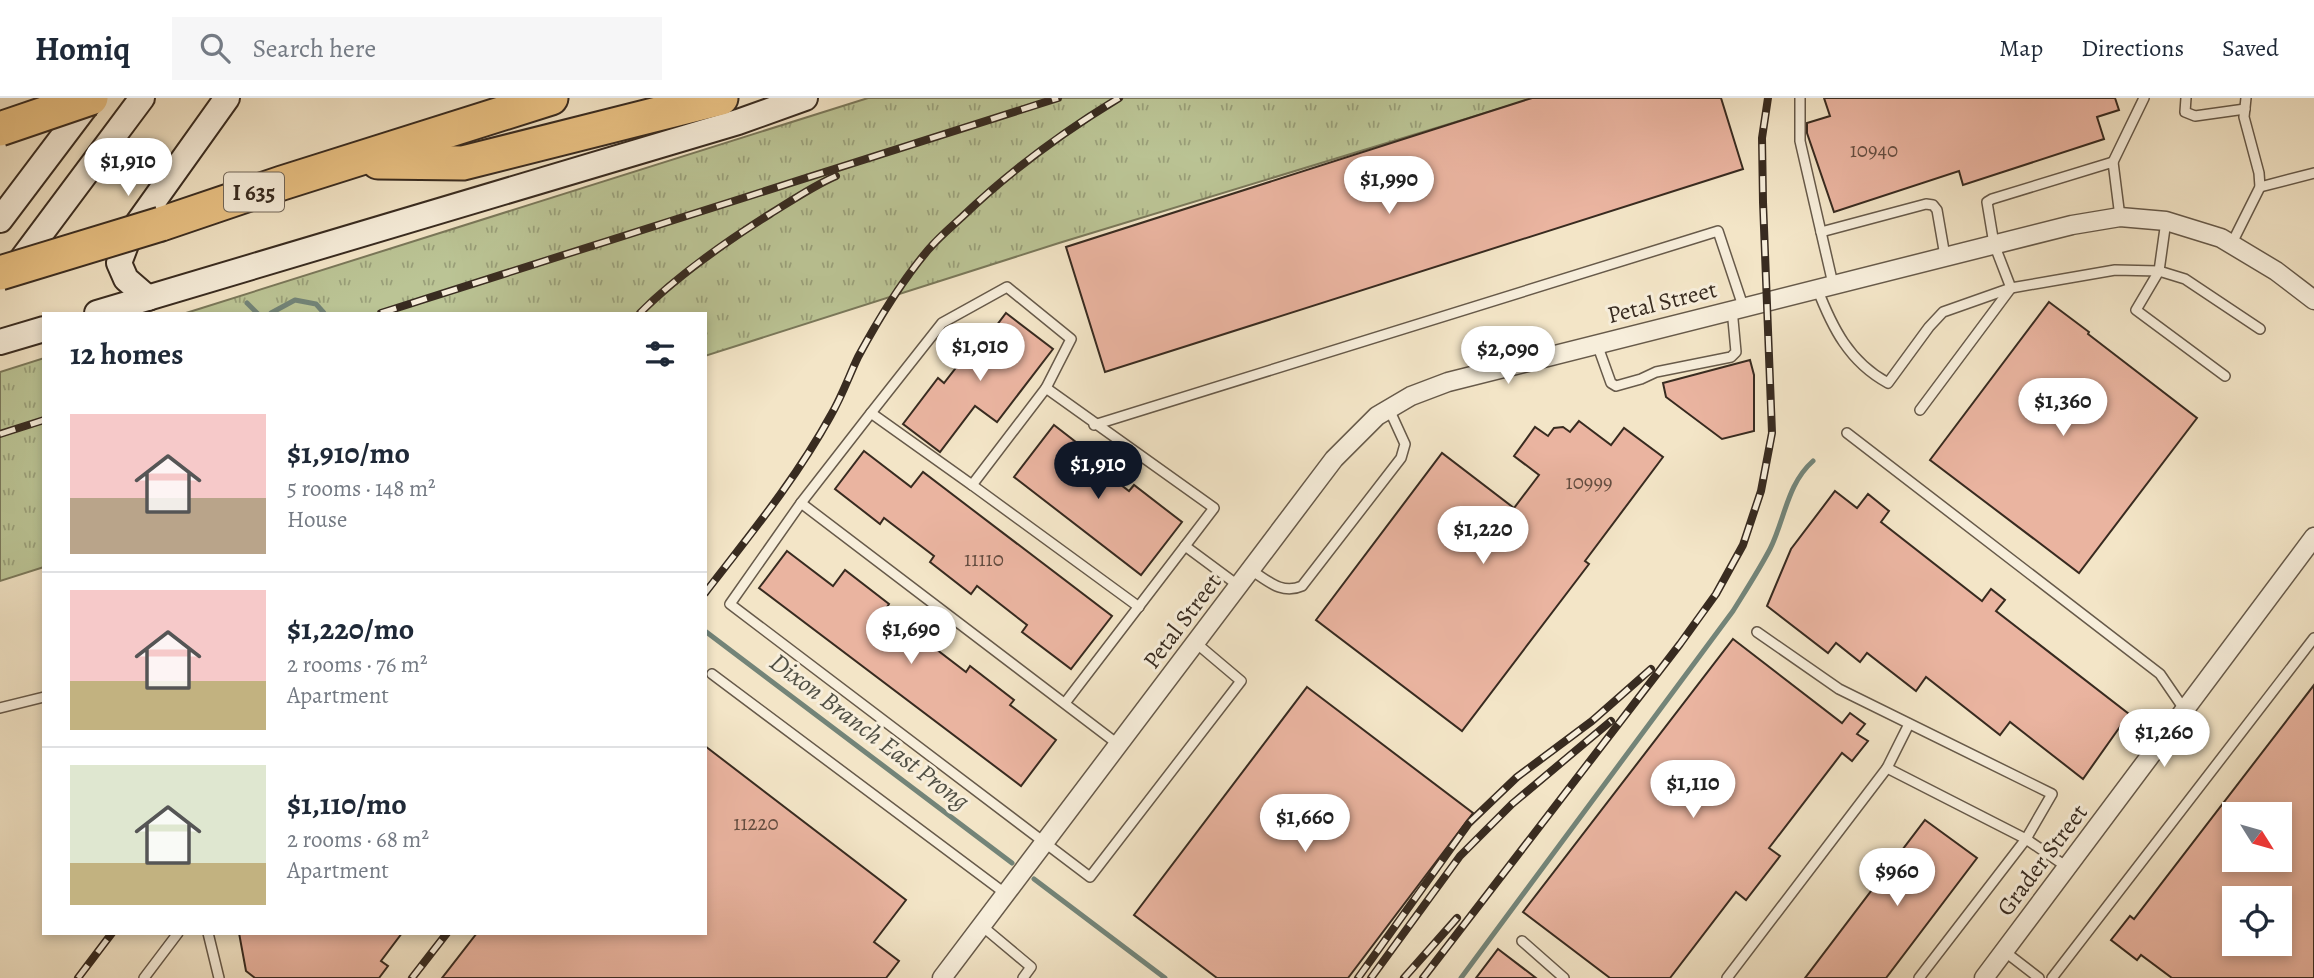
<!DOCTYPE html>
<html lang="en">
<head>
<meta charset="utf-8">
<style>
	:root { --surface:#fff; --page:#f6f6f7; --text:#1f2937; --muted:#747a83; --line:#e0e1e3; --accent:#111827 }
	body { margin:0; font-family:Alegreya,serif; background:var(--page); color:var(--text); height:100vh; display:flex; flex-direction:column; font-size:26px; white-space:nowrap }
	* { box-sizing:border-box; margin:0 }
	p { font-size:23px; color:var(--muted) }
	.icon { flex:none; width:38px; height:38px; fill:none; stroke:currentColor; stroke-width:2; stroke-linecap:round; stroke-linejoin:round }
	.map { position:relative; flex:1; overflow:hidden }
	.details { position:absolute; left:42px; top:214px; width:665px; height:623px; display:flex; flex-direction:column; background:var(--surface); border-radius:0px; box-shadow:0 4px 10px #0003 }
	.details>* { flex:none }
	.needle { width:46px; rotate:127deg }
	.tools { position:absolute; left:2222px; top:704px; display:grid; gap:14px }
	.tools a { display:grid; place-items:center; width:70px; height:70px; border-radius:0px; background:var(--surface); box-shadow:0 4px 10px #0003; font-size:35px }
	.price { position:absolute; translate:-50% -60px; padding:0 16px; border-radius:24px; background:#fff; color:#222; font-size:23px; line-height:46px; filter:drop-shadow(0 2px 4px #0008) }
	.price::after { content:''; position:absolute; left:50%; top:42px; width:21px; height:16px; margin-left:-10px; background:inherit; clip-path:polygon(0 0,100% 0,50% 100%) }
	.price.selected { background:var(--accent); color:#fff }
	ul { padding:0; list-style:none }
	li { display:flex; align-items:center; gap:21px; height:175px; padding:0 28px }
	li+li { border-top:2px solid var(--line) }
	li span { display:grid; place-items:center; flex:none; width:196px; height:140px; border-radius:0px; color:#555 }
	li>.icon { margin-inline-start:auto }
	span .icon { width:84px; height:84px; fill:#fffc; stroke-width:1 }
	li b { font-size:30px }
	h2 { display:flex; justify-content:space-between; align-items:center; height:84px; padding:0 28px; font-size:30px }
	header { display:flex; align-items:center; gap:42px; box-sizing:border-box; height:98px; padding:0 35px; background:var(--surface); border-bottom:2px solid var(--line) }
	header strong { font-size:33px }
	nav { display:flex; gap:38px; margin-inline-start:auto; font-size:24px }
	.search { width:490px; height:63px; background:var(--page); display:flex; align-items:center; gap:18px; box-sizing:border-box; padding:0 24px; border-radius:0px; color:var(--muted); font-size:26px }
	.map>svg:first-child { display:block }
</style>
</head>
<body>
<header>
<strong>Homiq</strong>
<div class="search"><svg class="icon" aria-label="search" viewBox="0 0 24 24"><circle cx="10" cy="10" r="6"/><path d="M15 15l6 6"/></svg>Search here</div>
<nav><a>Map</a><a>Directions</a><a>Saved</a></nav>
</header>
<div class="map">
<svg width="2314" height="880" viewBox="0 0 2314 880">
	<defs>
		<pattern id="grass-tufts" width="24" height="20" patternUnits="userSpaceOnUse" patternTransform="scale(1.75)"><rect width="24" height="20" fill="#bbc495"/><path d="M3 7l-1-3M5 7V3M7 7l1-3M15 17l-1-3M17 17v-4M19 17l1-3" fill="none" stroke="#999f79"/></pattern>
	</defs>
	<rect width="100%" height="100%" fill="#f3e5c7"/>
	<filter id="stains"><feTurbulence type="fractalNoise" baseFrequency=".00286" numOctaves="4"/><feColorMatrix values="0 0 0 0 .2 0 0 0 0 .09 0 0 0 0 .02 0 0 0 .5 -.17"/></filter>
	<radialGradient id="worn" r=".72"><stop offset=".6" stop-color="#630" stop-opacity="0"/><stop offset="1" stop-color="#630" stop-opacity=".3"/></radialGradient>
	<g fill="url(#grass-tufts)" stroke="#7a785a" stroke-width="2">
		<polygon points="868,0 1534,0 1059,145 705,258 705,215 186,215"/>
		<polygon points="44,260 44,469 0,483 0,274"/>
	</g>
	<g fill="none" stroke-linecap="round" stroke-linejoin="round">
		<g stroke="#738478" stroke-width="5">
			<polyline points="247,205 257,215"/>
			<polyline points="271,215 295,202 316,206 324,215"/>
			<polyline points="705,533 1012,765"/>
			<polyline points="1034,781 1165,880"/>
			<path d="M1461 880 1733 513C1746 492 1759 472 1770 451 1785 421 1787 386 1813 363"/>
		</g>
	</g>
	<g fill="#eab4a0" stroke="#382b20" stroke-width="2" fill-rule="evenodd">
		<polygon points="1532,0 1721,0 1743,71 1105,274 1066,149"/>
		<polygon points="1824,0 2115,0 2119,12 2097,19 2104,41 1963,87 1959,73 1834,114 1807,35 1807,25 1830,18"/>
		<polygon points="2049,204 2089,234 2088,236 2197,320 2079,475 1930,362"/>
		<polygon points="1006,215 1053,251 997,324 975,308 940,354 903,326 938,280 944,285 973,248 978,252"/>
		<polygon points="1750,262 1754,277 1754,333 1722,341 1666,299 1663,285"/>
		<polygon points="1579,323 1611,347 1624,330 1663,359 1585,463 1589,466 1462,633 1316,522 1442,355 1514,410 1539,377 1514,358 1535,329 1548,338 1554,330 1563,329 1570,334"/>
		<polygon points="1054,327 1090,355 1086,360 1129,393 1134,387 1182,424 1141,477 1014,379"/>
		<polygon points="864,353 911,389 923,374 1112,518 1071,571 1022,534 1027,527 977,488 971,496 930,464 934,458 884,420 880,426 835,391"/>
		<polygon points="1835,393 1857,410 1868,396 1889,413 1881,424 1982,503 1991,491 2005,502 1996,513 2129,616 2083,681 2010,624 2000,637 1926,579 1916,593 1867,555 1860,564 1836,545 1828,555 1767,508 1791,451"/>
		<polygon points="787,453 833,488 845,472 889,506 885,512 966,574 970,568 1014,602 1010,607 1056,642 1021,688 759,490"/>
		<polygon points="1733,541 1842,625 1850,615 1865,626 1857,636 1868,643 1852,663 1842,655 1769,750 1780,758 1746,802 1736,794 1670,880 1610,880 1523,814"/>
		<path d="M2314 587V880H2172L2141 857 2137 862 2111 842 2130 818 2134 821ZM2235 716H2280V761H2235ZM2235 800H2280V845H2235Z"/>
		<polygon points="1307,589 1473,715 1348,880 1217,880 1134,817"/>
		<polygon points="705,648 906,802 874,844 899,863 886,880 442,880 477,835 705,835"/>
		<polygon points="1925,722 1977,760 1886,880 1805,880"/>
		<polygon points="239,835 402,835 381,863 388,868 379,880 255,880 246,873"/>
		<polygon points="1498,851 1536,880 1476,880"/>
	</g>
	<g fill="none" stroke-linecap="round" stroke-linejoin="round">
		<defs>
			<g id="lane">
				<polyline points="1800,0 1800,43 1833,186"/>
				<polyline points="2186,0 2185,14 2195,18 2245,11"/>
				<polyline points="2113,64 2144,0"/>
				<polyline points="2260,89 2314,75"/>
				<polyline points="2166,123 2159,173 2136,212 2225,278"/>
				<polyline points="1821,134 1926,106 1933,107 1937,112 1945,158"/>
				<polyline points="2232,145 2260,89 2259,75 2244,19 2246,0"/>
				<path d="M1817 190C1832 229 1849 264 1888 285L1929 229 1943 214 2011 190 2115 172 2159 173 2185 181 2260 231"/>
				<polyline points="1597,246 1611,285 1616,288 1641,281 1656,274 1731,259 1736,254 1732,211"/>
				<polyline points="1920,312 2011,190 1994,146 1987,104 1992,101 2113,64 2120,119"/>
				<polyline points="871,315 942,225 1007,189 1071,241 1046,290"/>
				<polyline points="1094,327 1718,133 1743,208"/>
				<polyline points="1847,335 2160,576 2184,611"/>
				<polyline points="972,387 1139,509"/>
				<polyline points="801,405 871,315 972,387 1046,290 1214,410 1185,448"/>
				<path d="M1251 472C1268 483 1282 497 1302 488L1401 360 1405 346 1389 311"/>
				<polyline points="1757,534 1839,591 2052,696 2026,741 2067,769"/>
				<polyline points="712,576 1006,796"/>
				<polyline points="1065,605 1185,448 1239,488"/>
				<polyline points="0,610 44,599"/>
				<polyline points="1119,647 801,405 730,506 1090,779 1241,583 1196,545"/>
				<polyline points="1887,670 1909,626"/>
				<polyline points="982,828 1031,869 1023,880"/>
				<polyline points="208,835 219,880"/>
				<polyline points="1522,843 1564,880"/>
				<polyline points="2004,853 2039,880"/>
				<polyline points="144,880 178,835"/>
				<polyline points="1727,880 1887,670 2026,741 1919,880"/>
				<polyline points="2052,880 2314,540"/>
			</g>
			<g id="street">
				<polyline points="942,880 1334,361 1377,318 1411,298 1448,284 2072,127 2120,119 2166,123 2221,140 2276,173 2314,202"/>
				<polyline points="1984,880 2314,439"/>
			</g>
			<g id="secondary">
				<polyline points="0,122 92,0"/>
				<polyline points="13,173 142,0"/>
				<polyline points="148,200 126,181 119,165 130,136 227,0"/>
				<polyline points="97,215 738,24 805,0"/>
				<polyline points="0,244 44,231"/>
			</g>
			<g id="highway">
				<polyline points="378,64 463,65 721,0"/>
				<polyline points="161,126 282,85 551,0"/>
			</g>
		</defs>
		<use href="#lane" stroke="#675a4a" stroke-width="12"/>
		<use href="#street" stroke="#675a4a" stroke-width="21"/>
		<use href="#secondary" stroke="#382b20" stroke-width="28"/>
		<use href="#highway" stroke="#382b20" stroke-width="37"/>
		<use href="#lane" stroke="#f7eedb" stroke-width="9"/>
		<use href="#street" stroke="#f7eedb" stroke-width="18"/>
		<use href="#secondary" stroke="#f7eedb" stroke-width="24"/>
		<use href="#highway" stroke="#eac284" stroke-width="33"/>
		<defs>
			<g id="rail">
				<polyline points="381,215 1058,0"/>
				<path d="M640 215C678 177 724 145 770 116 791 103 813 88 836 78"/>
				<polyline points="0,336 44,322"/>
				<path d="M705 495C749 438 796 381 831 317 842 298 849 278 858 259 878 222 901 184 928 152 938 140 951 129 962 119 1010 73 1063 34 1119 0"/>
				<polyline points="78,880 112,835"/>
				<polyline points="412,880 447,835"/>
				<polyline points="1358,880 1469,725 1517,679 1592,623 1651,571"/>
				<polyline points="1371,880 1460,758 1512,706 1611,623"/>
				<polyline points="1404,880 1457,820"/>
				<polyline points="1423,880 1680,546 1716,496 1743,447 1761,393 1772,335 1763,104 1762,40 1768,0"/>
			</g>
		</defs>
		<use href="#rail" stroke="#382b20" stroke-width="8"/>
		<use href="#rail" stroke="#f7eedb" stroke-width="5" stroke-dasharray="16" stroke-linecap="butt"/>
		<defs>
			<g id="highway-bridge">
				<polyline points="0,31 91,0"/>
				<polyline points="0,175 161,126"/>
			</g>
		</defs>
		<use href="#highway-bridge" stroke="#382b20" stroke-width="37" stroke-linecap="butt"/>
		<use href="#highway-bridge" stroke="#eac284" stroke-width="33"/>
	</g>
	<g text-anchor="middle" stroke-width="6" stroke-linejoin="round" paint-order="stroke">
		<g font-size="21" fill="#644d40">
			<text x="1874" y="59">10940</text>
			<text x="1589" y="391">10999</text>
			<text x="984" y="468">11110</text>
			<text x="756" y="732">11220</text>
		</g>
		<rect fill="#f7eedb" stroke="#716658" stroke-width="2" x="224" y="74.5" width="60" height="39" rx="5"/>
		<g font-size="23" font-weight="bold" fill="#382b20">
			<text x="254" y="102">I 635</text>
		</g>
		<g font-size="24" fill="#382b20" stroke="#f7eedb">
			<text transform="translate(1662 204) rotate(-14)" y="8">Petal Street</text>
			<text transform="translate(1182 523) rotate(-53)" y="8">Petal Street</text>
			<text transform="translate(2042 762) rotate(-53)" y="8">Grader Street</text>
		</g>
		<g font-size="26" font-style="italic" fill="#515045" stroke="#f7eedb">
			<text transform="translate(870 633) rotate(37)" y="9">Dixon Branch East Prong</text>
		</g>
	</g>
	<rect width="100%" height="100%" filter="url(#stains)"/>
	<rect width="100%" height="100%" fill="url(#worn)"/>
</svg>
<div class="tools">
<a><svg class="needle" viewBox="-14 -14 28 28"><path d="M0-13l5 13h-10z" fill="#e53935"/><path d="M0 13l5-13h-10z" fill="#747a83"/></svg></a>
<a><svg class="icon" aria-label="locate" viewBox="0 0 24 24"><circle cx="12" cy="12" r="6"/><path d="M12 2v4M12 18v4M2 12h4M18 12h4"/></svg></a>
</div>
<b class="price" style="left:128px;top:100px">$1,910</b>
<b class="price" style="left:1389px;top:118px">$1,990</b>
<b class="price" style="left:980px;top:285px">$1,010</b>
<b class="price" style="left:1508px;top:288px">$2,090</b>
<b class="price" style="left:2063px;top:340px">$1,360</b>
<b class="price selected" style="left:1098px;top:403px">$1,910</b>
<b class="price" style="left:1483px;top:468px">$1,220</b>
<b class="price" style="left:911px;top:568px">$1,690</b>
<b class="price" style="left:2164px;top:671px">$1,260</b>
<b class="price" style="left:1693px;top:722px">$1,110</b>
<b class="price" style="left:1305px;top:756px">$1,660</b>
<b class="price" style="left:1897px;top:810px">$960</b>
<section class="details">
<h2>12 homes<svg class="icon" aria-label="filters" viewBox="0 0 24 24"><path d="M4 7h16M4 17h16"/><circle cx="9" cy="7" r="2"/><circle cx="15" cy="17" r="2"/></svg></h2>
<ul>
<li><span style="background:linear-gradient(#f6c9c9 60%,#b9a48a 0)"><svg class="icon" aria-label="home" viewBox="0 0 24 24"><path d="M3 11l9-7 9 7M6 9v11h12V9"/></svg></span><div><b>$1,910/mo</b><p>5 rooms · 148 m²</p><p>House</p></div></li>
<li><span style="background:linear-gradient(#f6c9c9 65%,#c2b280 0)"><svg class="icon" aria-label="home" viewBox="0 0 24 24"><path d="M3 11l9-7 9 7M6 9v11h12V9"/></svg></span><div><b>$1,220/mo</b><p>2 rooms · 76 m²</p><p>Apartment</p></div></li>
<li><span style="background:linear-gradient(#dfe7d0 70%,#c2b280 0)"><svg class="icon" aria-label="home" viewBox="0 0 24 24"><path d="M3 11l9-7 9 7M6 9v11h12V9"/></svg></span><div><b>$1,110/mo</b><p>2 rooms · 68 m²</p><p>Apartment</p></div></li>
</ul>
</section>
</div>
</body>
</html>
